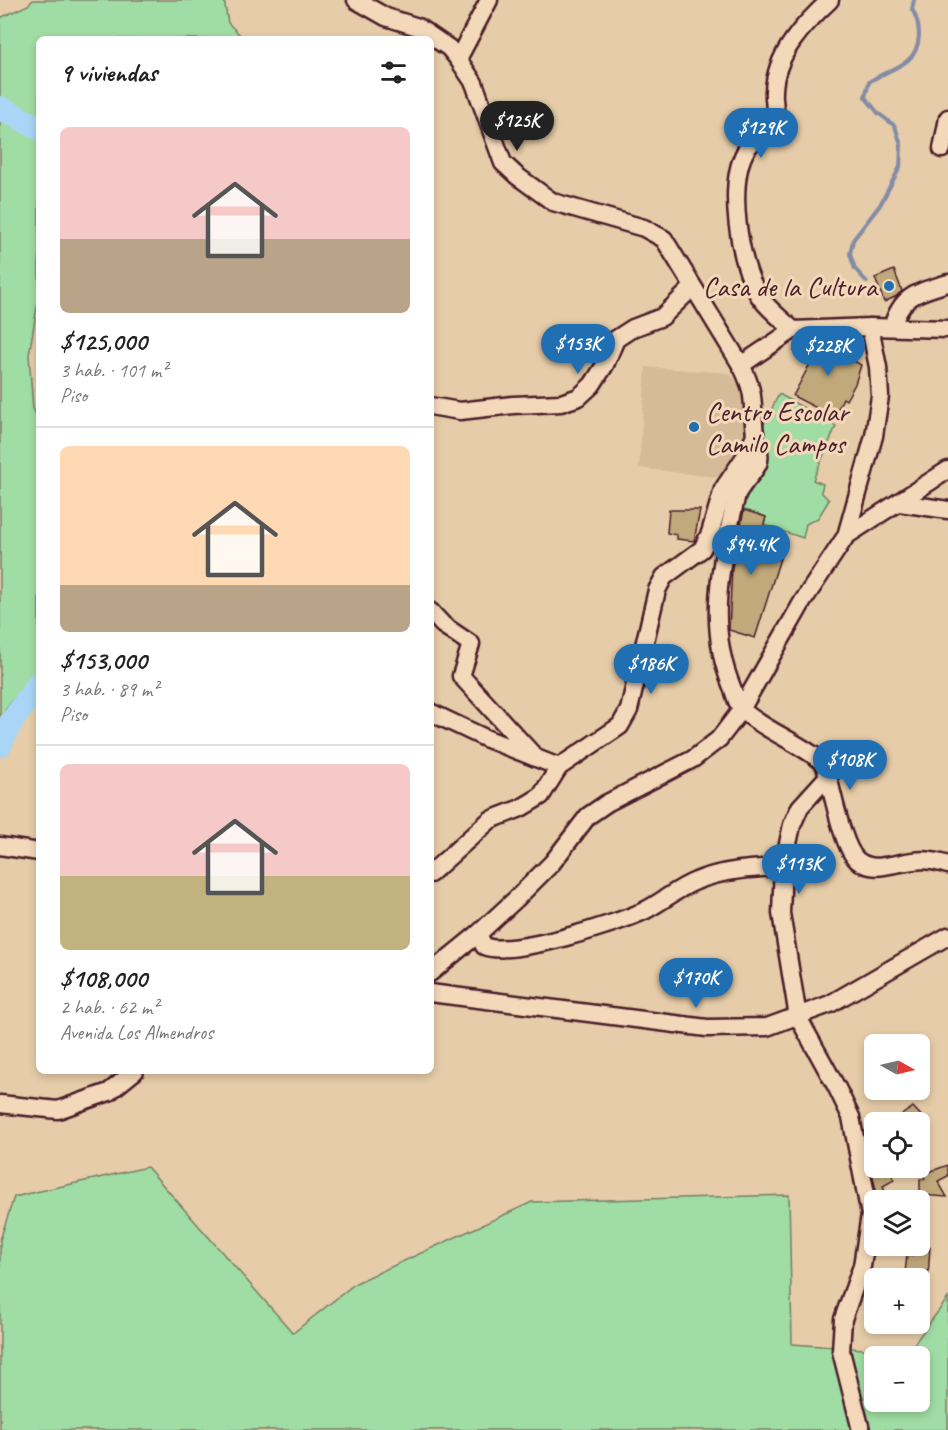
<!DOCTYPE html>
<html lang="es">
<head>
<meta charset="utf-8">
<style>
	:root { --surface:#fff; --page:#f2f2f2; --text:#222; --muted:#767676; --line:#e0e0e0; --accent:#1f6fb2 }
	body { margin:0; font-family:Caveat,sans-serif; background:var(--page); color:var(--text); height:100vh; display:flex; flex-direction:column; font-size:22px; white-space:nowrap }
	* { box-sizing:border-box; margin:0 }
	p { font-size:20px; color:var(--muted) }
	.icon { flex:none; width:33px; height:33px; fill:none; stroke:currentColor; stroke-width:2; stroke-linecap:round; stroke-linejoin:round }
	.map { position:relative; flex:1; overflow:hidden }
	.drawer { position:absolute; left:36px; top:36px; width:398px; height:1038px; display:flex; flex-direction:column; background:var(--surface); border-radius:9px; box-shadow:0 3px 9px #0003 }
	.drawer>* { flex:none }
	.needle { width:39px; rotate:98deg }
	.buttons { position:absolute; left:864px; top:1034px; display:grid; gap:12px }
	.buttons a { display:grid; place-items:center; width:66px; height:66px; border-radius:9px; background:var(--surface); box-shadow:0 3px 9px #0003; font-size:30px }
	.price { position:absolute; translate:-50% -51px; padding:0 14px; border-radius:21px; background:var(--accent); color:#fff; font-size:20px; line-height:39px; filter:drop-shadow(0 2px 3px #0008) }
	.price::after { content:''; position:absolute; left:50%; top:36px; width:18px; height:14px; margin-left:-9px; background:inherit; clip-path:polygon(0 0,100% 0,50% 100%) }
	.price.active { background:#222; color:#fff }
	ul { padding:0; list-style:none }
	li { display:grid; align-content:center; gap:12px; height:318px; padding:0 24px }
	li+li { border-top:2px solid var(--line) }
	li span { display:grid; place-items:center; height:186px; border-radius:9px; color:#555 }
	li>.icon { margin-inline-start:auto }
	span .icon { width:108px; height:108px; fill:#fffc; stroke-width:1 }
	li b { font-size:26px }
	h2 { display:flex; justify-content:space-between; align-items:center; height:72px; padding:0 24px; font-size:26px }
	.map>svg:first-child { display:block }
</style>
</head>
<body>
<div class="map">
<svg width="948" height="1430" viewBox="0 0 948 1430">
	<rect width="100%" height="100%" fill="#e6cca8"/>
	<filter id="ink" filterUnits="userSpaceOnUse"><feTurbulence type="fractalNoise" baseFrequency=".0167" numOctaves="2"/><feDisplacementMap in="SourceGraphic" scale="12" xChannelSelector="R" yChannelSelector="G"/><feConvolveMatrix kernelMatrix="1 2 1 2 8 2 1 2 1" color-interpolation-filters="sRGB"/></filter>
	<g filter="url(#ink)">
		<polygon fill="#d5bb97" points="646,367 729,373 742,387 747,410 744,444 725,478 639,468"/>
		<g fill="#a0dda4" stroke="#757e68" stroke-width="1.5" fill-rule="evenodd">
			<polygon points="33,0 224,0 228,23 244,39 39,39 39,295 29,355 33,408 39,421 39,668 6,709 0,723 0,18 28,5"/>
			<polygon points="779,394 836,426 813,480 823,484 821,492 829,500 818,518 806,524 803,538 764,525 766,517 741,509 769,458 759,434"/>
			<path d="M147 1167 293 1333 356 1283 532 1202 789 1195 792 1344 908 1352 948 1298V1430H0V1240L14 1197ZM874 1356H920V1401H874Z"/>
		</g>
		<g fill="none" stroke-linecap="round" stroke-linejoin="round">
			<path stroke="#848ca5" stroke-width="4" d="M867 282 855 269 850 254 853 240 880 205 900 167 901 145 895 126 878 113 865 97 869 82C880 74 897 69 907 61 923 48 921 25 912 9L914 0"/>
			<g stroke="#aad5f6" stroke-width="24">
				<polyline points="0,108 39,128"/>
				<polyline points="0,745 10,724 39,683"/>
			</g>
		</g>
		<g fill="#c2a97c" stroke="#4a1f2b" stroke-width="1.5">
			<polygon points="894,270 902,291 895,297 884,302 875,278"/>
			<polygon points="817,344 831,353 836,345 859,352 854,361 861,365 855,384 846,400 843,398 834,417 793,396 812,360 794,351 804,345"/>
			<polygon points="669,510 700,510 694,541 677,539 677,535 667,533"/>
			<polygon points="744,510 766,517 759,542 783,549 755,638 729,630 732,568"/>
			<polygon points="913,1107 927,1122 906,1122 900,1116"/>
			<polygon points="948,1165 948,1176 938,1181 947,1197 920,1195 920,1179 925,1179 923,1174"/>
			<polygon points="879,1167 889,1167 894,1180 883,1186 888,1200 878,1200 872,1172"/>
			<polygon points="914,1245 930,1247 928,1277 905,1273 907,1255 912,1256"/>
		</g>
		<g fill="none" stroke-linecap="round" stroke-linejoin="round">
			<defs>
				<g id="minor">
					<path d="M356 0 386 17 418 27 449 48 458 59 474 83 503 163 517 176 553 202 644 228 664 239 741 365C757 396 751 403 755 434 756 446 763 455 757 466 751 476 743 483 737 494 722 558 705 623 732 687 735 694 737 706 743 711 768 732 800 743 824 763 832 786 841 845 857 860 864 866 875 868 884 866 912 862 919 856 948 865"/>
					<polyline points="458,59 489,0"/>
					<polyline points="942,149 948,118"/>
					<path d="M892 327C902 294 917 293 948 283"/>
					<path d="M793 330C782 319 766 308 758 294 739 263 727 185 745 152 751 140 767 130 776 120 776 110 773 100 774 91 775 54 805 23 830 0"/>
					<polyline points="741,365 793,330 870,327 948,329"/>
					<polyline points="430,406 460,411 513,405 561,403 579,397 592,385 605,365 616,339 633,328 662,317 693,287"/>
					<polyline points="900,503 948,510"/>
					<polyline points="846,536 948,470"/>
					<polyline points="430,611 443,625 471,644 461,676 536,758"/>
					<polyline points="430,712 485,738 559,767"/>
					<polyline points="829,775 800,807 792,825 783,867 781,913 798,1017 837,1088 851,1117 870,1215 862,1266 843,1319 841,1351 861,1430"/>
					<polyline points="0,846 39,852"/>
					<polyline points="430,874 490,820 521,808 541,796 559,767 620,726 629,710 657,590 664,577 702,549 710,533 723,489 750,449 755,434"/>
					<path d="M478 934 484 946C510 958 616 924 644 911 662 902 678 888 696 881 722 870 755 868 783 867"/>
					<polyline points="430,973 478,934 516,899 552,863 588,816 607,803 693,759 719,739 739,713 803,601 846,536 874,436 880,396 878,367 870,327"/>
					<polyline points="430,993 707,1028 767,1027 830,1004 948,936"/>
					<polyline points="0,1104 58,1110 109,1092 135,1071"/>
				</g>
			</defs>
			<use href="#minor" stroke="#4a1f2b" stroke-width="21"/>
			<use href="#minor" stroke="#f3d8ba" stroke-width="16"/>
		</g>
	</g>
	<g fill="#1f6fb2" stroke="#f3d8ba" stroke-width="2">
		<circle cx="889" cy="286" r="6"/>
		<circle cx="694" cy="427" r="6"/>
	</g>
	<g text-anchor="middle" stroke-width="6" stroke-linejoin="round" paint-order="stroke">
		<g font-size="28" fill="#4a1f2b" stroke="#f3d8ba" text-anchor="end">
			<text x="877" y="296">Casa de la Cultura</text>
			<text x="706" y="421" text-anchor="start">Centro Escolar<tspan x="706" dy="32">Camilo Campos</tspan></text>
		</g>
	</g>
</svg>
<div class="buttons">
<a><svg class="needle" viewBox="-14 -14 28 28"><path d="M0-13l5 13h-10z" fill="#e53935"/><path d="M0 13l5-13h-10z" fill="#767676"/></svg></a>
<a><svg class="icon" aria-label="locate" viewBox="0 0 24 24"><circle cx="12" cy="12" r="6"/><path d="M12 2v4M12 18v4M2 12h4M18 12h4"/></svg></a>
<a><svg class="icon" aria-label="layers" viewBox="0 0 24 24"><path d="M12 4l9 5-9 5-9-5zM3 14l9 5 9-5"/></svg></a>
<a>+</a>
<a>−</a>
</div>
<b class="price active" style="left:517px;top:152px">$125K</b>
<b class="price" style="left:761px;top:159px">$129K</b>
<b class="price" style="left:578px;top:375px">$153K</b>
<b class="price" style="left:828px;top:377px">$228K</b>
<b class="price" style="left:751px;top:576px">$94.4K</b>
<b class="price" style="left:651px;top:695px">$186K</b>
<b class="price" style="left:850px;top:791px">$108K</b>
<b class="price" style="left:799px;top:895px">$113K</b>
<b class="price" style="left:696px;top:1009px">$170K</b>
<section class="drawer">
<h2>9 viviendas<svg class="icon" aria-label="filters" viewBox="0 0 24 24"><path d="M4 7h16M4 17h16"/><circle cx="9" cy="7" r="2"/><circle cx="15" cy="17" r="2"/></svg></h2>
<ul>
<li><span style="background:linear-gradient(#f6c9c9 60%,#b9a48a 0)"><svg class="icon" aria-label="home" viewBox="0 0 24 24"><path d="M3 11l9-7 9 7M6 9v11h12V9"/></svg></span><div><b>$125,000</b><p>3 hab. · 101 m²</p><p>Piso</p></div></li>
<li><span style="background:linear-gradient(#ffd9b3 75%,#b9a48a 0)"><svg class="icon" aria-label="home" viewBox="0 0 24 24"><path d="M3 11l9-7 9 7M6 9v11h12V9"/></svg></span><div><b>$153,000</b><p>3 hab. · 89 m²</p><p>Piso</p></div></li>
<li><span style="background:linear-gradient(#f6c9c9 60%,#c2b280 0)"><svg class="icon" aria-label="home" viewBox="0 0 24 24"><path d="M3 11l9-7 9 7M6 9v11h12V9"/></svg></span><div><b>$108,000</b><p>2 hab. · 62 m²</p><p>Avenida Los Almendros</p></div></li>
</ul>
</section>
</div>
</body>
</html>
